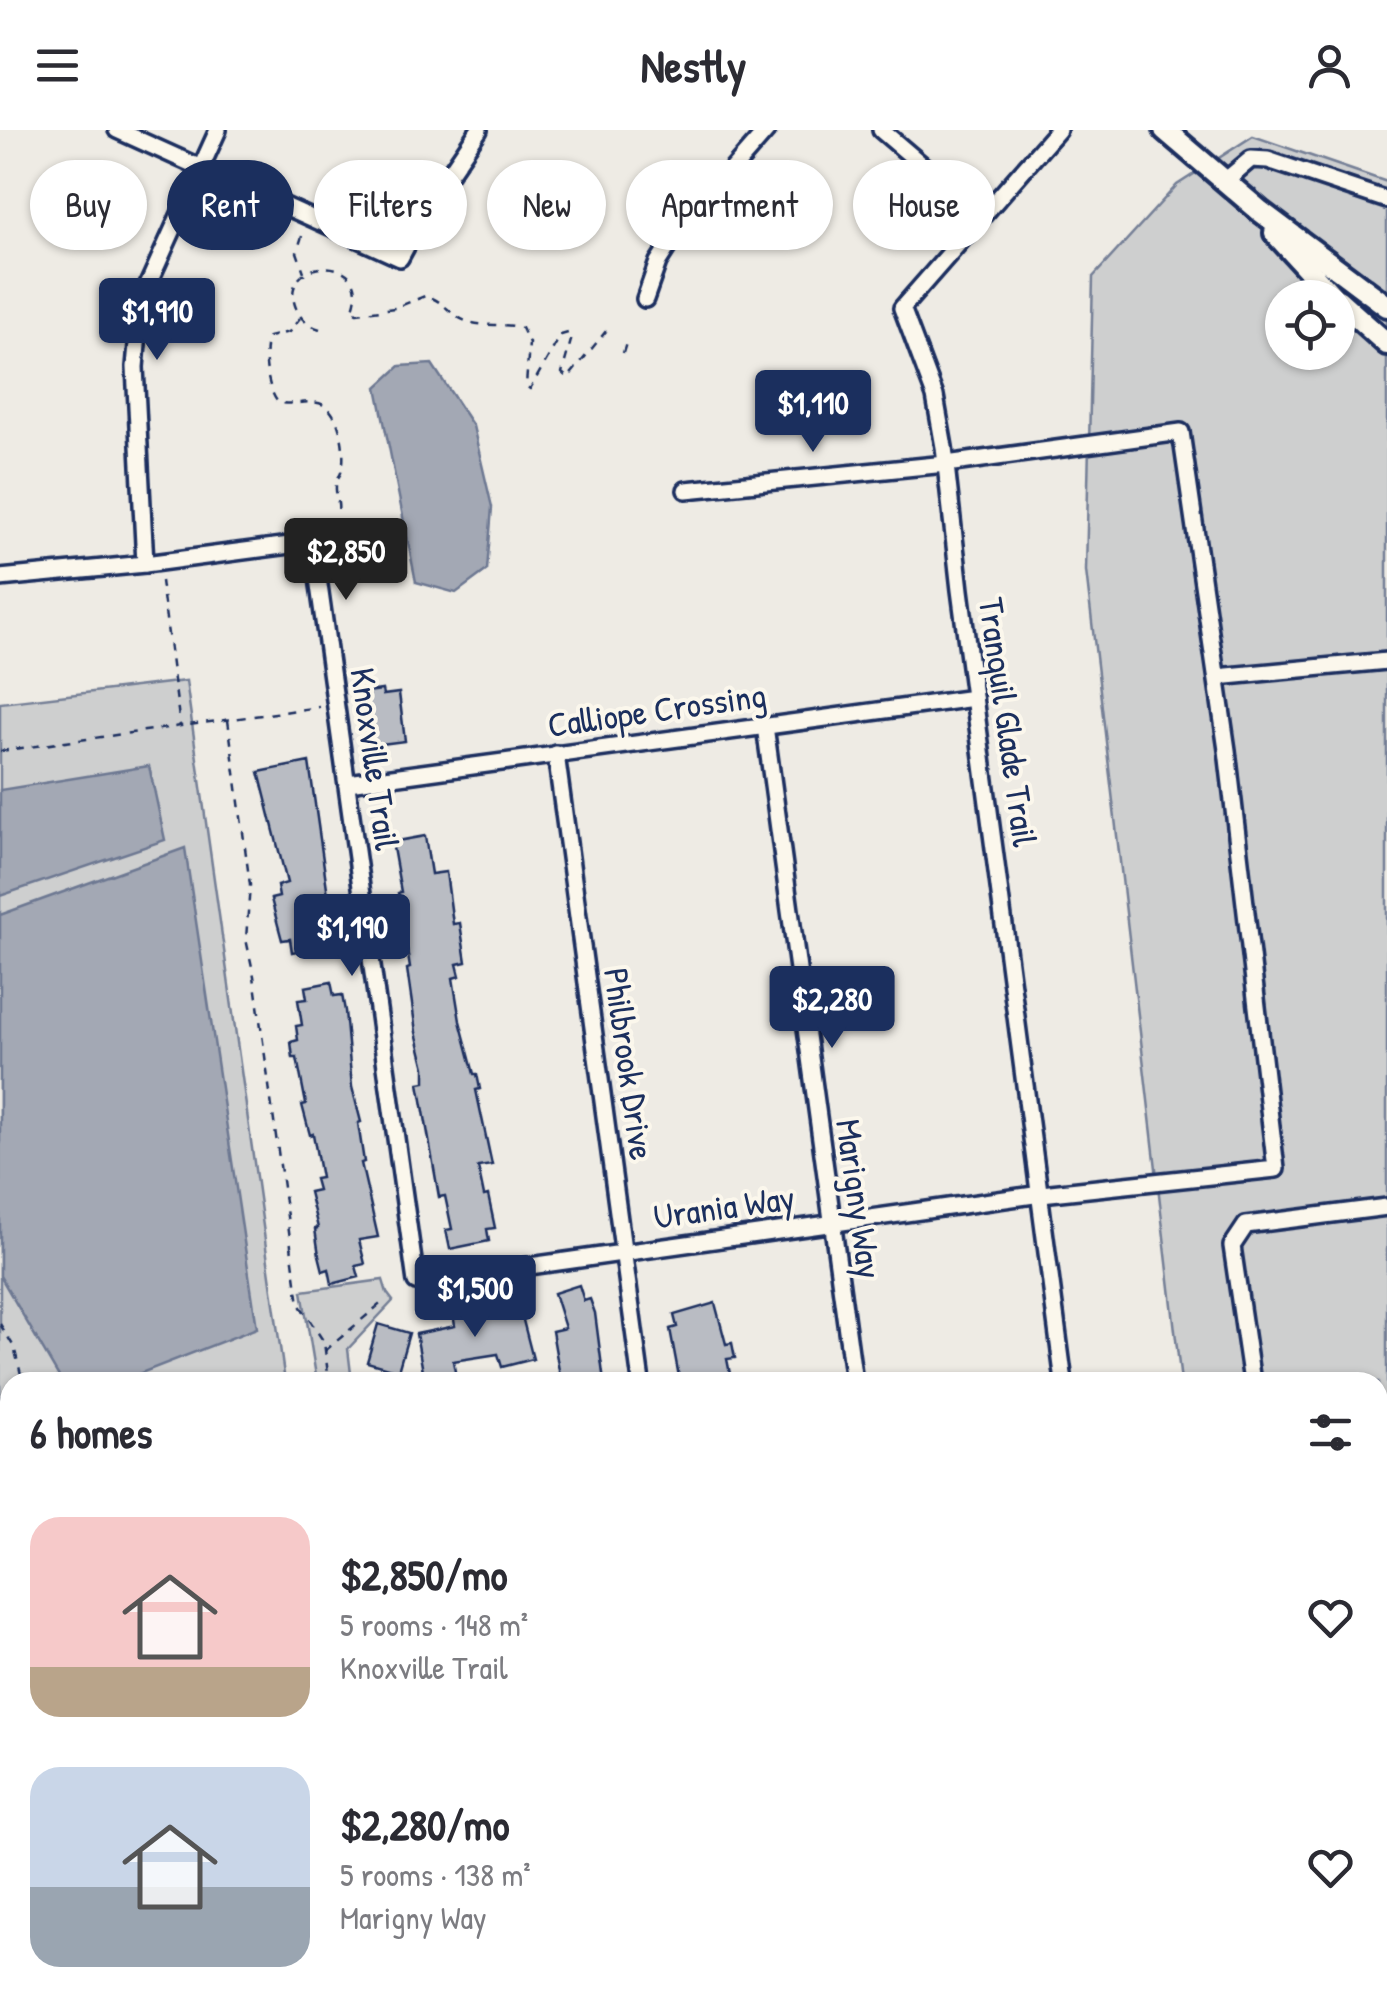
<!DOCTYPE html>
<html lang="en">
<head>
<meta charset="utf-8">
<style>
	:root { --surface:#fff; --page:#f2f2f3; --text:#2b2b33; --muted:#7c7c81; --accent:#1b2f5e }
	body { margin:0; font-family:"Patrick Hand",sans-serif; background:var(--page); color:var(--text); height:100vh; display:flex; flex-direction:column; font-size:38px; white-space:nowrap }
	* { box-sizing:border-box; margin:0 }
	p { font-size:32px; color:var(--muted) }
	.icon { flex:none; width:55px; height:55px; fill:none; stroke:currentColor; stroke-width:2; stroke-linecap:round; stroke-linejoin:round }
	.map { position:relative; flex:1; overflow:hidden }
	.side { position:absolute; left:0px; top:1242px; width:1388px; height:642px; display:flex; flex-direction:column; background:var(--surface); border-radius:30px 30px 0 0; box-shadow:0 2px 8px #0004 }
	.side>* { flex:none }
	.guide { position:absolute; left:30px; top:30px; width:1328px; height:90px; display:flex; gap:20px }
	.controls { position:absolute; left:1265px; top:150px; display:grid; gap:20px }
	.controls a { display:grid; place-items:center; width:90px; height:90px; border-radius:50%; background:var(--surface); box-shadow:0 2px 8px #0004; font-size:50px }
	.price { position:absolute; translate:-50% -85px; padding:0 22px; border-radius:10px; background:var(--accent); color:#fff; font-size:32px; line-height:65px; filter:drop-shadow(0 2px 5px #0008) }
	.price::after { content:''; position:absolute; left:50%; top:60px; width:30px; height:22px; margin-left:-15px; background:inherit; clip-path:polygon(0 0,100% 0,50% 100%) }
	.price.on { background:#222; color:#fff }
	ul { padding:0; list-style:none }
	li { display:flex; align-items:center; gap:30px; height:250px; padding:0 30px }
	li span { display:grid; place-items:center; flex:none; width:280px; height:200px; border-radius:30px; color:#555 }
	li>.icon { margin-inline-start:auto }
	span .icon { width:120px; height:120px; fill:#fffc; stroke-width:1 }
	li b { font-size:42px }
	h2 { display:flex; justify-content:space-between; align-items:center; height:120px; padding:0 30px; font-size:42px }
	.tag { padding:0 35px; border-radius:45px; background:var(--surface); box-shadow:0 2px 8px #0004; font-size:35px; line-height:90px }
	.tag.on { background:var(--accent); color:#fff }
	header { display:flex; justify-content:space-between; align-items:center; height:130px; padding:0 30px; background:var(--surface); font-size:45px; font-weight:700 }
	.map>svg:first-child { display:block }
</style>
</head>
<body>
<header><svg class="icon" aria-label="menu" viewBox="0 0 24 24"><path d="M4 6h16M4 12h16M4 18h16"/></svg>Nestly<svg class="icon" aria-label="person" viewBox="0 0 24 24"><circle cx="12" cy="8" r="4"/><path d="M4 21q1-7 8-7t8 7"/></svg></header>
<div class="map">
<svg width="1387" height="1884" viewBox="0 0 1387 1884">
	<rect width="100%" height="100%" fill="#eeebe4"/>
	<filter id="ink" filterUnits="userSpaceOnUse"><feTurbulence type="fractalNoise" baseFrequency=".01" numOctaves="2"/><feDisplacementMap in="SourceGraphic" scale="20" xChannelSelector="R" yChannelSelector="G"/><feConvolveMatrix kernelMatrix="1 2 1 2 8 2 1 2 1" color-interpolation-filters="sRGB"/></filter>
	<g filter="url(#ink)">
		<g fill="#cecfcf" stroke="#747f96" stroke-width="2.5" fill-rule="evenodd">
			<path d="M1253 6 1387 52V1374L1378 1375V1252H1181L1086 441 1093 147 1177 55ZM1282 168H1338V222H1282Z"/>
			<polygon points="186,551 285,1252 10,1252 10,1673 0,1674 0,573"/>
			<polygon points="383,1150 387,1163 393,1171 348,1219 352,1252 317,1252 302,1161"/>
		</g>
		<g fill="#a3a8b4" stroke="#6d7892" stroke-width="2.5">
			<polygon points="432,234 473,296 492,377 487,440 456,463 416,452 377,257 400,236"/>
			<polygon points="149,636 165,710 0,766 0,660"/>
			<polygon points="185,718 257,1198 118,1252 62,1252 0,1146 0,785"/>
		</g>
		<g fill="#b9bcc3" stroke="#1b2f5e" stroke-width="2.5">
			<polygon points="382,560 383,565 399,563 405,611 373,615 367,562"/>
			<polygon points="309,632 335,814 292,822 290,809 282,810 271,769 279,767 277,756 287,753 259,642"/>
			<polygon points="425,706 431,744 446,742 453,794 460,793 466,832 457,834 460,846 453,848 460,891 474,944 477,944 480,959 476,960 492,1035 478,1037 484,1066 488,1065 495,1098 487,1099 489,1111 450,1119 446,1100 452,1099 445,1066 439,1067 419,953 425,952 425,938 416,902 407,839 410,838 398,763 401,762 392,712"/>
			<polygon points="331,852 334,866 342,865 345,881 352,957 361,992 358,993 364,1032 361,1033 378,1107 359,1110 365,1134 356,1136 359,1147 332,1154 329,1139 323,1141 319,1125 315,1099 318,1098 309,1062 318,1060 315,1049 321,1048 313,1004 310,1005 302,975 306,974 297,928 293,928 291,912 298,910 296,896 302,895 298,870 307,869 305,857"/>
			<polygon points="579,1155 584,1171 590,1169 595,1183 604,1252 561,1252 552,1201 565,1198 554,1163"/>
			<polygon points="517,1167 533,1229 502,1237 498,1224 453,1231 457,1252 425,1252 416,1204 455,1196 453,1183 487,1178 486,1175"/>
			<polygon points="715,1173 726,1214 732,1213 735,1228 727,1229 730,1244 722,1245 724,1252 680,1252 670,1199 677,1197 674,1185"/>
			<polygon points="378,1194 409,1203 398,1241 367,1232"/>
		</g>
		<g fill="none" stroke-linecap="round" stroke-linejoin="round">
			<defs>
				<g id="minor">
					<polyline points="117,0 400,128 430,72 479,0"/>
					<polyline points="881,0 982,86"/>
					<polyline points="1058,0 902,178 935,266 944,317 960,460 1064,1252"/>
					<polyline points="1226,50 1251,29 1268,30 1387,70"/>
					<polyline points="645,169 658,132 676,104 767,0"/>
					<polyline points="145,434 135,237 141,170 218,0"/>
					<polyline points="0,448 145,434 313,412 416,1152 1041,1064 1276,1039 1227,620 1181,302 946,334 686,360"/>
					<polyline points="1217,547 1387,531"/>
					<polyline points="765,596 854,1252"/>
					<polyline points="556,624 641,1252"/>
					<polyline points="348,653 974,568"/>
					<polyline points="1252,1252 1232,1116 1246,1095 1387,1077"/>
					<polyline points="1378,1347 1387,1346"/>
					<polyline points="1378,1493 1387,1492"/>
					<polyline points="1378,1793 1387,1790"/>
					<polyline points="511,1875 513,1884"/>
					<polyline points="724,1875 726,1884"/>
					<polyline points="948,1875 949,1884"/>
					<polyline points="1246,1884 1254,1875"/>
				</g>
				<g id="major">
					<polyline points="1165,0 1260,81 1387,176"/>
					<polyline points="1275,103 1334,168"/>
					<polyline points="1338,170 1387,214"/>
				</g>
			</defs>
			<use href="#minor" stroke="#1b2f5e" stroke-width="22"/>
			<use href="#major" stroke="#1b2f5e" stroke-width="28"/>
			<g stroke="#1b2f5e" stroke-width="2.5" stroke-dasharray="8 8" stroke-linecap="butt">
				<polyline points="302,106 297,122 304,142"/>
				<path d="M300 188 289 202 269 207C261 220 268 262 278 272 293 277 309 268 324 275 341 285 346 323 342 340 339 350 337 345 336 355 335 367 341 374 337 386"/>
				<path d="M320 199C308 195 301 190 296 178 275 126 377 121 352 181L357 183 395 178 425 166C443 169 449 185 466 191 483 198 503 192 522 198L529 213 526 256 530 259 561 205 568 203 572 207 562 243 568 248 611 195"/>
				<polyline points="623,223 627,210"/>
				<polyline points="161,451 180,596"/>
				<polyline points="228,590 250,755 246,809 254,846 299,1174 324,1212 329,1252"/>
				<polyline points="0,621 319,577"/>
				<polyline points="0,1194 14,1217 23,1252"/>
				<polyline points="325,1221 385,1170"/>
				<polyline points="1188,1884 1193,1875"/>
			</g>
			<use href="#minor" stroke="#fbf7ec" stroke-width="15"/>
			<use href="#major" stroke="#fbf7ec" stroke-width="20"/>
		</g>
	</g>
	<g text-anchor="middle" stroke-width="8" stroke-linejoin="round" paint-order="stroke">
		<g font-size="35" fill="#1b2f5e" stroke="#fbf7ec">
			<text transform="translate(657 580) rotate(-8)" y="12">Calliope Crossing</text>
			<text transform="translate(1008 592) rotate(82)" y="12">Tranquil Glade Trail</text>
			<text transform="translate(375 629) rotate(82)" y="12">Knoxville Trail</text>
			<text transform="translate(629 934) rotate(82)" y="12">Philbrook Drive</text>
			<text transform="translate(859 1069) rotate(82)" y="12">Marigny Way</text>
			<text transform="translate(724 1077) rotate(-8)" y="12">Urania Way</text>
		</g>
	</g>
</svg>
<div class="controls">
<a><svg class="icon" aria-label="locate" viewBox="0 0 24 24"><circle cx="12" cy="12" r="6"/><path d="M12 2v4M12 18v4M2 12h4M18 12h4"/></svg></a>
</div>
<b class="price" style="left:157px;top:233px">$1,910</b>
<b class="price" style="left:813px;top:325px">$1,110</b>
<b class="price on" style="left:346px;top:473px">$2,850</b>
<b class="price" style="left:352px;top:849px">$1,190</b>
<b class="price" style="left:832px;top:921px">$2,280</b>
<b class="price" style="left:475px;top:1210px">$1,500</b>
<div class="guide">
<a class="tag">Buy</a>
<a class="tag on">Rent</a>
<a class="tag">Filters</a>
<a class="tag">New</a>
<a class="tag">Apartment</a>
<a class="tag">House</a>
</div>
<section class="side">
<h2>6 homes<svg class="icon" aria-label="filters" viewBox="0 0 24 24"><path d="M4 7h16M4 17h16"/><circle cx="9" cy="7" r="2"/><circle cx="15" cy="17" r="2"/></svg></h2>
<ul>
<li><span style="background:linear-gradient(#f6c9c9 75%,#b9a48a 0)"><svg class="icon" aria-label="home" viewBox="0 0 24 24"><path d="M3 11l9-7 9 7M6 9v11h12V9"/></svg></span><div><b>$2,850/mo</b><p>5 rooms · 148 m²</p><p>Knoxville Trail</p></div><svg class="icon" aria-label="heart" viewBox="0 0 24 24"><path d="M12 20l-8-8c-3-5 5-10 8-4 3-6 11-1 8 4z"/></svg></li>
<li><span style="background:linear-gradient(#c9d6e8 60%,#9aa5b1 0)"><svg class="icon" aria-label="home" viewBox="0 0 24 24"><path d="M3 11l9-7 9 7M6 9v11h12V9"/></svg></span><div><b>$2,280/mo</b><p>5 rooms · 138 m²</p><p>Marigny Way</p></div><svg class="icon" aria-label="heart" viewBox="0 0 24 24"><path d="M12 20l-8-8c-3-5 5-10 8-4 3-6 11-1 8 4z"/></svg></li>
</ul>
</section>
</div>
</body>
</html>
